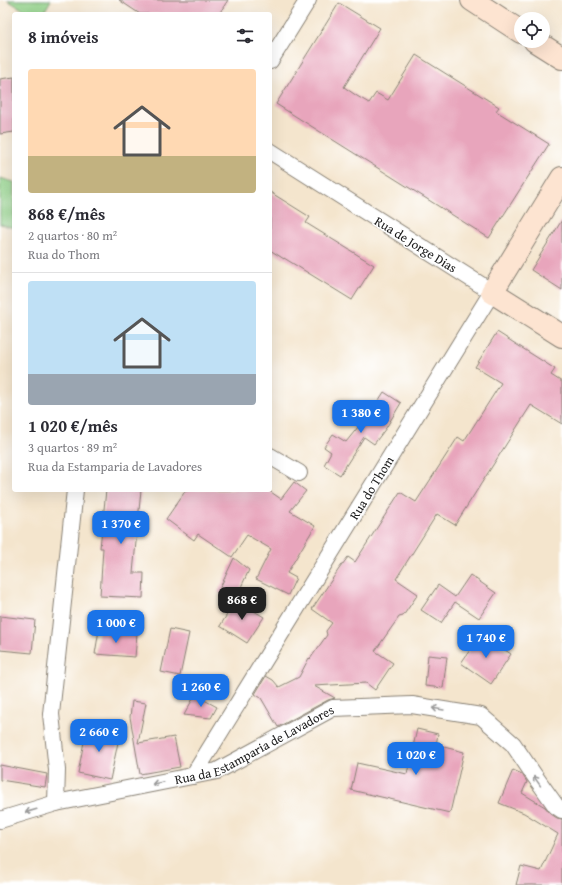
<!DOCTYPE html>
<html lang="pt">
<head>
<meta charset="utf-8">
<style>
	:root { --surface:#fff; --page:#f7f7f7; --text:#2b2b33; --muted:#7c7c81; --line:#e1e1e2; --accent:#1a73e8 }
	body { margin:0; font-family:"Gentium Book Plus",serif; background:var(--page); color:var(--text); height:100vh; display:flex; flex-direction:column; font-size:15px; white-space:nowrap }
	* { box-sizing:border-box; margin:0 }
	p { font-size:13px; color:var(--muted) }
	.icon { flex:none; width:22px; height:22px; fill:none; stroke:currentColor; stroke-width:2; stroke-linecap:round; stroke-linejoin:round }
	.map { position:relative; flex:1; overflow:hidden }
	.sheet { position:absolute; left:12px; top:12px; width:260px; height:480px; display:flex; flex-direction:column; background:var(--surface); border-radius:4px; box-shadow:0 4px 16px #0002 }
	.sheet>* { flex:none }
	.buttons { position:absolute; left:514px; top:12px; display:grid; gap:8px }
	.buttons a { display:grid; place-items:center; width:36px; height:36px; border-radius:50%; background:var(--surface); box-shadow:0 4px 16px #0002; font-size:20px }
	.price { position:absolute; translate:-50% -34px; padding:0 9px; border-radius:8px; background:var(--accent); color:#fff; font-size:13px; line-height:26px; filter:drop-shadow(0 1px 2px #0008) }
	.price::after { content:''; position:absolute; left:50%; top:24px; width:12px; height:9px; margin-left:-6px; background:inherit; clip-path:polygon(0 0,100% 0,50% 100%) }
	.price.selected { background:#222; color:#fff }
	ul { padding:0; list-style:none }
	li { display:grid; align-content:center; gap:8px; height:212px; padding:0 16px }
	li+li { border-top:1px solid var(--line) }
	li span { display:grid; place-items:center; height:124px; border-radius:4px; color:#555 }
	li>.icon { margin-inline-start:auto }
	span .icon { width:72px; height:72px; fill:#fffc; stroke-width:1 }
	li b { font-size:17px }
	h2 { display:flex; justify-content:space-between; align-items:center; height:48px; padding:0 16px; font-size:17px }
	.map>svg:first-child { display:block }
</style>
</head>
<body>
<div class="map">
<svg width="562" height="885" viewBox="0 0 562 885">
	<rect width="100%" height="100%" fill="#fff"/>
	<filter id="ink" filterUnits="userSpaceOnUse"><feTurbulence type="fractalNoise" baseFrequency=".025" numOctaves="2"/><feDisplacementMap in="SourceGraphic" scale="8" xChannelSelector="R" yChannelSelector="G"/><feConvolveMatrix kernelMatrix="1 2 1 2 8 2 1 2 1" color-interpolation-filters="sRGB"/></filter>
	<filter id="wash" filterUnits="userSpaceOnUse"><feTurbulence type="fractalNoise" baseFrequency=".012" numOctaves="4" result="noise"/><feDisplacementMap in="SourceGraphic" scale="16" xChannelSelector="R" yChannelSelector="G"/><feGaussianBlur stdDeviation="0.9" result="paint"/><feColorMatrix in="noise" values="0 0 0 0 0 0 0 0 0 0 0 0 0 0 0 0 0 1.4 0 .05"/><feComposite in="paint" operator="in"/></filter>
	<g filter="url(#wash)">
		<rect width="100%" height="100%" fill="#f4e5cd"/>
		<g fill="#92d289" stroke="#577752">
			<polygon points="7,0 51,0 43,14 31,14"/>
			<polygon points="0,178 14,182 14,228 0,224"/>
		</g>
		<g id="blocks">
			<g fill="#e8a5bc">
				<polygon points="119,0 228,0 219,14 140,14"/>
				<polygon points="339,3 380,28 344,87 357,96 369,103 376,93 388,100 416,55 499,107 496,111 549,144 489,238 276,104"/>
				<polygon points="14,77 14,132 0,134 0,79"/>
				<polygon points="270,192 310,217 306,223 374,265 352,300 284,258 284,259 270,250"/>
				<polygon points="562,220 562,290 531,270"/>
				<polygon points="497,332 555,369 551,375 562,382 562,424 531,405 455,525 437,514 396,579 418,594 403,616 399,617 375,651 393,663 375,690 366,683 314,686 335,698 328,700 278,727 261,698 255,694 266,676 273,680 279,687 299,677 309,658 310,659 327,635 326,631 332,623 312,609 339,569 348,557 355,562 400,492 416,502 458,437 464,441 501,383 475,367"/>
				<polygon points="384,392 401,403 386,428 374,444 364,437 340,475 324,465 331,452 324,447 333,434 346,442 367,416 368,417"/>
				<polygon points="294,482 306,491 290,511 315,526 287,573 296,578 288,595 256,579 271,549 247,535 232,557 198,534 194,540 166,519 186,490 268,490 281,499"/>
				<polygon points="106,490 141,490 133,573 144,573 143,598 100,596 103,548 100,548"/>
				<polygon points="234,558 249,570 235,600 218,592"/>
				<polygon points="470,575 496,593 479,618 455,602 441,623 421,610 438,585 455,597"/>
				<polygon points="236,600 264,617 247,643 220,626"/>
				<polygon points="0,616 35,620 32,653 0,650"/>
				<polygon points="170,629 189,633 180,676 161,672"/>
				<polygon points="99,630 137,634 135,657 95,654"/>
				<polygon points="481,634 511,654 491,684 461,663"/>
				<polygon points="428,655 447,657 443,688 425,686"/>
				<polygon points="195,695 217,707 211,718 184,715"/>
				<polygon points="132,701 146,703 138,743 174,737 180,767 140,774 130,717"/>
				<polygon points="87,726 120,733 110,780 78,773"/>
				<polygon points="417,729 438,734 436,745 464,752 450,813 351,790 357,763 407,774"/>
				<polygon points="0,765 47,774 45,787 0,780"/>
				<polygon points="513,770 522,774 527,782 522,793 545,807 551,814 557,818 562,819 562,885 516,885 521,866 541,871 558,834 524,813 499,803"/>
			</g>
		</g>
	</g>
	<g filter="url(#ink)">
		<use href="#blocks" fill-opacity="0" stroke="#888074" stroke-width="1"/>
		<g fill="none" stroke-linecap="round" stroke-linejoin="round">
			<defs>
				<g id="minor">
					<polyline points="270,61 308,0"/>
					<polyline points="270,456 299,473"/>
					<path id="s1" d="M193 776 492 292 270 151"/>
					<polyline points="56,803 57,770 51,714 75,490"/>
					<path id="s2" d="M0 820 56 803 217 771 333 708 412 705 481 716 513 744 534 775 556 806 562 810"/>
				</g>
				<g id="secondary">
					<polyline points="472,0 521,32"/>
					<polyline points="535,41 562,58"/>
					<polyline points="562,178 492,292 562,336"/>
				</g>
			</defs>
			<use href="#minor" stroke="#888074" stroke-width="18"/>
			<use href="#secondary" stroke="#888074" stroke-width="24"/>
			<use href="#minor" stroke="#fff" stroke-width="16"/>
			<use href="#secondary" stroke="#fde4d1" stroke-width="22"/>
		</g>
		<defs><path id="oneway-shaft" d="M-6 0H5M1.5-3L5.5 0L1.5 3" fill="none" stroke-width="1.6" stroke-linecap="round" stroke-linejoin="round"/></defs>
		<g stroke="#999">
			<use href="#oneway-shaft" transform="translate(438 709) rotate(-171)"/>
			<use href="#oneway-shaft" transform="translate(537 781) rotate(-125)"/>
			<use href="#oneway-shaft" transform="translate(158 783) rotate(169)"/>
			<use href="#oneway-shaft" transform="translate(31 811) rotate(164)"/>
		</g>
	</g>
	<g text-anchor="middle" stroke-width="3" stroke-linejoin="round" paint-order="stroke">
		<g font-size="13" fill="#1c1c1c" stroke="#fff">
			<text transform="translate(416 244) rotate(32)" y="5">Rua de Jorge Dias</text>
			<text dy="5" stroke="none"><textPath href="#s1" startOffset="339">Rua do Thom</textPath></text>
			<text dy="5" stroke="none"><textPath href="#s2" startOffset="267">Rua da Estamparia de Lavadores</textPath></text>
		</g>
	</g>
</svg>
<div class="buttons">
<a><svg class="icon" aria-label="locate" viewBox="0 0 24 24"><circle cx="12" cy="12" r="6"/><path d="M12 2v4M12 18v4M2 12h4M18 12h4"/></svg></a>
</div>
<b class="price" style="left:361px;top:434px">1 380 €</b>
<b class="price" style="left:121px;top:545px">1 370 €</b>
<b class="price selected" style="left:242px;top:621px">868 €</b>
<b class="price" style="left:116px;top:644px">1 000 €</b>
<b class="price" style="left:486px;top:659px">1 740 €</b>
<b class="price" style="left:201px;top:708px">1 260 €</b>
<b class="price" style="left:99px;top:753px">2 660 €</b>
<b class="price" style="left:416px;top:776px">1 020 €</b>
<section class="sheet">
<h2>8 imóveis<svg class="icon" aria-label="filters" viewBox="0 0 24 24"><path d="M4 7h16M4 17h16"/><circle cx="9" cy="7" r="2"/><circle cx="15" cy="17" r="2"/></svg></h2>
<ul>
<li><span style="background:linear-gradient(#ffd9b3 70%,#c2b280 0)"><svg class="icon" aria-label="home" viewBox="0 0 24 24"><path d="M3 11l9-7 9 7M6 9v11h12V9"/></svg></span><div><b>868 €/mês</b><p>2 quartos · 80 m²</p><p>Rua do Thom</p></div></li>
<li><span style="background:linear-gradient(#bfe0f5 75%,#9aa5b1 0)"><svg class="icon" aria-label="home" viewBox="0 0 24 24"><path d="M3 11l9-7 9 7M6 9v11h12V9"/></svg></span><div><b>1 020 €/mês</b><p>3 quartos · 89 m²</p><p>Rua da Estamparia de Lavadores</p></div></li>
</ul>
</section>
</div>
</body>
</html>
